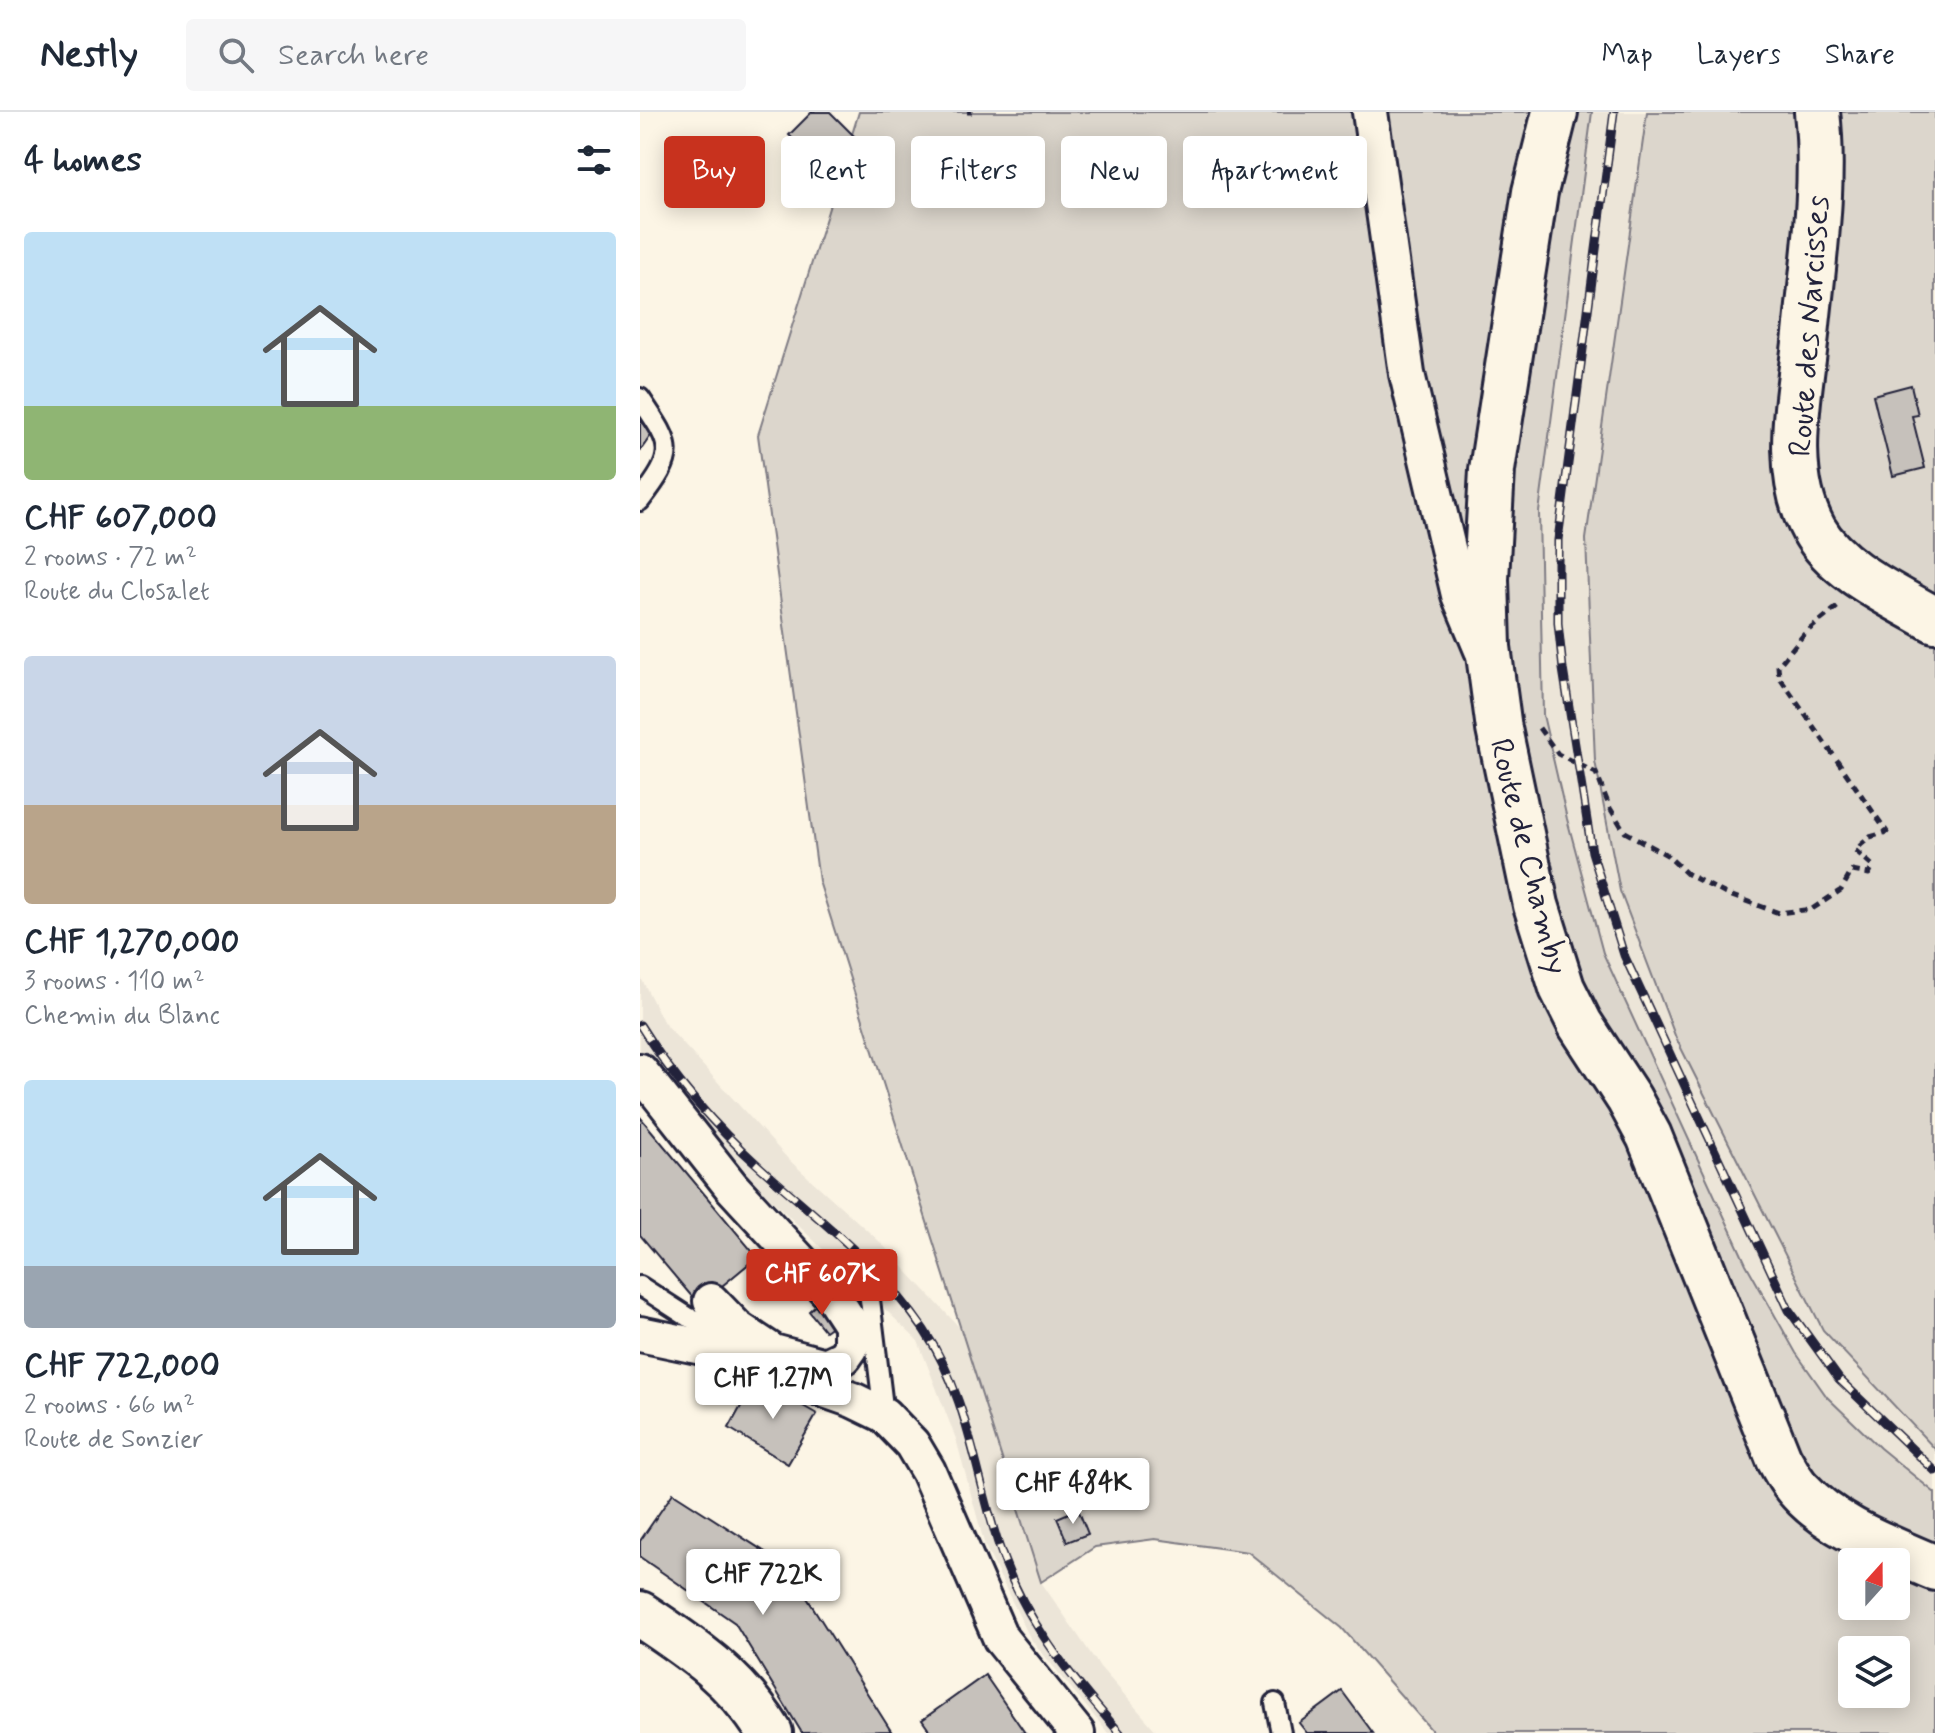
<!DOCTYPE html>
<html lang="en">
<head>
<meta charset="utf-8">
<style>
	:root { --surface:#fff; --page:#f6f6f7; --text:#1f2937; --muted:#747a83; --line:#e0e1e3; --accent:#c8321e }
	body { margin:0; font-family:Mynerve,sans-serif; background:var(--page); color:var(--text); height:100vh; display:flex; flex-direction:column; font-size:30px; white-space:nowrap }
	* { box-sizing:border-box; margin:0 }
	p { font-size:26px; color:var(--muted) }
	.icon { flex:none; width:44px; height:44px; fill:none; stroke:currentColor; stroke-width:2; stroke-linecap:round; stroke-linejoin:round }
	.map { position:relative; flex:1; overflow:hidden }
	.panel { display:flex; flex-direction:column; background:var(--surface); width:640px }
	.panel>* { flex:none }
	.hud { position:absolute; left:24px; top:24px; width:760px; height:72px; display:flex; gap:16px }
	.needle { width:52px; rotate:21deg }
	.fabs { position:absolute; left:1198px; top:1436px; display:grid; gap:16px }
	.fabs a { display:grid; place-items:center; width:72px; height:72px; border-radius:8px; background:var(--surface); box-shadow:0 4px 20px #0003; font-size:40px }
	.price { position:absolute; translate:-50% -68px; padding:0 18px; border-radius:8px; background:#fff; color:#222; font-size:26px; line-height:52px; filter:drop-shadow(0 2px 4px #0008) }
	.price::after { content:''; position:absolute; left:50%; top:48px; width:24px; height:18px; margin-left:-12px; background:inherit; clip-path:polygon(0 0,100% 0,50% 100%) }
	.price.selected { background:var(--accent); color:#fff }
	ul { padding:0; list-style:none }
	li { display:grid; align-content:center; gap:16px; height:424px; padding:0 24px }
	li span { display:grid; place-items:center; height:248px; border-radius:8px; color:#555 }
	li>.icon { margin-inline-start:auto }
	span .icon { width:144px; height:144px; fill:#fffc; stroke-width:1 }
	li b { font-size:34px }
	h2 { display:flex; justify-content:space-between; align-items:center; height:96px; padding:0 24px; font-size:34px }
	.chip { padding:0 28px; border-radius:8px; background:var(--surface); box-shadow:0 4px 20px #0003; font-size:28px; line-height:72px }
	.chip.selected { background:var(--accent); color:#fff }
	header { display:flex; align-items:center; gap:48px; box-sizing:border-box; height:112px; padding:0 40px; background:var(--surface); border-bottom:2px solid var(--line) }
	header strong { font-size:38px }
	nav { display:flex; gap:44px; margin-inline-start:auto; font-size:28px }
	.search { width:560px; height:72px; background:var(--page); display:flex; align-items:center; gap:20px; box-sizing:border-box; padding:0 28px; border-radius:8px; color:var(--muted); font-size:30px }
	main { display:flex; flex:1; min-height:0 }
	.map>svg:first-child { display:block }
</style>
</head>
<body>
<header>
<strong>Nestly</strong>
<div class="search"><svg class="icon" aria-label="search" viewBox="0 0 24 24"><circle cx="10" cy="10" r="6"/><path d="M15 15l6 6"/></svg>Search here</div>
<nav><a>Map</a><a>Layers</a><a>Share</a></nav>
</header>
<main>
<section class="panel">
<h2>4 homes<svg class="icon" aria-label="filters" viewBox="0 0 24 24"><path d="M4 7h16M4 17h16"/><circle cx="9" cy="7" r="2"/><circle cx="15" cy="17" r="2"/></svg></h2>
<ul>
<li><span style="background:linear-gradient(#bfe0f5 70%,#8fb573 0)"><svg class="icon" aria-label="home" viewBox="0 0 24 24"><path d="M3 11l9-7 9 7M6 9v11h12V9"/></svg></span><div><b>CHF 607,000</b><p>2 rooms · 72 m²</p><p>Route du Closalet</p></div></li>
<li><span style="background:linear-gradient(#c9d6e8 60%,#b9a48a 0)"><svg class="icon" aria-label="home" viewBox="0 0 24 24"><path d="M3 11l9-7 9 7M6 9v11h12V9"/></svg></span><div><b>CHF 1,270,000</b><p>3 rooms · 110 m²</p><p>Chemin du Blanc</p></div></li>
<li><span style="background:linear-gradient(#bfe0f5 75%,#9aa5b1 0)"><svg class="icon" aria-label="home" viewBox="0 0 24 24"><path d="M3 11l9-7 9 7M6 9v11h12V9"/></svg></span><div><b>CHF 722,000</b><p>2 rooms · 66 m²</p><p>Route de Sonzier</p></div></li>
</ul>
</section>
<div class="map">
<svg width="1295" height="1621" viewBox="0 0 1295 1621">
	<rect width="100%" height="100%" fill="#fcf5e5"/>
	<filter id="ink" filterUnits="userSpaceOnUse"><feTurbulence type="fractalNoise" baseFrequency=".0125" numOctaves="2"/><feDisplacementMap in="SourceGraphic" scale="16" xChannelSelector="R" yChannelSelector="G"/><feConvolveMatrix kernelMatrix="1 2 1 2 8 2 1 2 1" color-interpolation-filters="sRGB"/></filter>
	<g filter="url(#ink)">
		<g fill="#ece5d8">
			<polygon points="952,0 1007,0 946,427 955,649 980,779 1036,926 1183,1218 1295,1337 1295,1381 1240,1336 1187,1285 1157,1241 1106,1152 963,841 927,707 903,603 899,400"/>
			<polygon points="0,864 24,911 149,1048 239,1129 320,1216 401,1470 460,1555 518,1621 468,1621 390,1526 345,1434 316,1327 278,1229 75,1033 0,940"/>
		</g>
		<g fill="#dcd6cc" stroke="#7f7c84" stroke-width="2" fill-rule="evenodd">
			<path d="M219 0H952L899 400 903 603 927 707 963 841 1106 1152 1156 1241 1187 1285 1240 1336 1295 1381V1621H794L702 1516 608 1440 515 1427 455 1435 401 1470 179 769 118 323ZM1212 1450H1256V1494H1212ZM1212 1538H1256V1582H1212Z"/>
			<polygon points="1007,0 1295,0 1295,1337 1183,1218 1036,926 980,779 955,649 946,427"/>
		</g>
		<g fill="#c6c1bb" stroke="#22223b" stroke-width="2">
			<polygon points="172,0 190,0 220,30 188,62 149,23"/>
			<polygon points="1271,273 1278,303 1272,304 1285,356 1253,364 1233,283"/>
			<polygon points="0,309 14,319 0,339"/>
			<polygon points="0,1005 117,1145 59,1193 0,1123"/>
			<polygon points="179,1190 196,1211 185,1219 169,1199"/>
			<polygon points="116,1267 177,1302 148,1352 89,1316"/>
			<polygon points="33,1381 147,1454 251,1619 162,1621 95,1511 0,1445 0,1429"/>
			<polygon points="438,1397 448,1422 427,1430 417,1406"/>
			<polygon points="345,1563 385,1621 291,1621 282,1608"/>
			<polygon points="702,1579 733,1621 667,1621 659,1611"/>
		</g>
		<g fill="none" stroke-linecap="round" stroke-linejoin="round">
			<defs>
				<g id="service">
					<path d="M0 286C33 335 38 340 0 389"/>
					<polyline points="228,1171 244,1303"/>
					<polyline points="0,1174 48,1205 93,1224"/>
					<polyline points="635,1591 641,1621"/>
				</g>
				<g id="minor">
					<polyline points="730,0 767,262 819,483 842,538"/>
					<polyline points="0,959 91,1074 194,1186 211,1212 211,1235 204,1245 185,1254 133,1240 97,1216 71,1189"/>
					<polyline points="0,1222 62,1235 213,1288 244,1303 272,1332 288,1359 361,1527 437,1621"/>
				</g>
				<g id="tertiary">
					<path d="M915 0 895 80 852 358 846 467 848 535 859 617 896 793 922 876 940 912 989 987 1009 1024 1139 1347C1145 1357 1151 1370 1160 1379 1193 1416 1250 1436 1295 1456"/>
					<path d="M1177 0C1185 70 1174 144 1167 213 1161 278 1140 357 1174 418 1198 460 1255 484 1295 508"/>
					<path d="M0 1502C53 1537 96 1566 130 1621"/>
				</g>
			</defs>
			<use href="#service" stroke="#22223b" stroke-width="24"/>
			<use href="#minor" stroke="#22223b" stroke-width="40"/>
			<use href="#tertiary" stroke="#22223b" stroke-width="50"/>
			<g stroke="#22223b" stroke-width="5" stroke-dasharray="8 6" stroke-linecap="butt">
				<polyline points="327,0 332,0"/>
				<polyline points="899,616 918,642 956,661 970,696 985,720 1027,743 1047,762 1084,781 1139,801 1172,797 1201,778 1212,759 1229,762 1233,754 1215,738 1230,725 1247,720 1139,565 1138,554 1165,521 1201,492"/>
			</g>
			<use href="#service" stroke="#fcf5e5" stroke-width="18"/>
			<use href="#minor" stroke="#fcf5e5" stroke-width="34"/>
			<use href="#tertiary" stroke="#fcf5e5" stroke-width="44"/>
			<defs>
				<g id="rail">
					<polyline points="974,0 918,428 918,511 923,557 952,740 984,843 1149,1198 1199,1267 1295,1359"/>
					<path d="M0 913C33 966 75 1015 121 1056 179 1108 240 1153 284 1218 328 1284 335 1361 359 1434 383 1507 430 1564 480 1621"/>
				</g>
			</defs>
			<use href="#rail" stroke="#22223b" stroke-width="9"/>
			<use href="#rail" stroke="#fcf5e5" stroke-width="6" stroke-dasharray="18" stroke-linecap="butt"/>
		</g>
	</g>
	<g text-anchor="middle" stroke-width="8" stroke-linejoin="round" paint-order="stroke">
		<g font-size="32" fill="#22223b" stroke="#fcf5e5">
			<text transform="translate(1168 214) rotate(-86)" y="11">Route des Narcisses</text>
			<text transform="translate(890 744) rotate(76)" y="11">Route de Chamby</text>
		</g>
	</g>
</svg>
<div class="fabs">
<a><svg class="needle" viewBox="-14 -14 28 28"><path d="M0-13l5 13h-10z" fill="#e53935"/><path d="M0 13l5-13h-10z" fill="#747a83"/></svg></a>
<a><svg class="icon" aria-label="layers" viewBox="0 0 24 24"><path d="M12 4l9 5-9 5-9-5zM3 14l9 5 9-5"/></svg></a>
</div>
<b class="price selected" style="left:182px;top:1205px">CHF 607K</b>
<b class="price" style="left:133px;top:1309px">CHF 1.27M</b>
<b class="price" style="left:433px;top:1414px">CHF 484K</b>
<b class="price" style="left:123px;top:1505px">CHF 722K</b>
<div class="hud">
<a class="chip selected">Buy</a>
<a class="chip">Rent</a>
<a class="chip">Filters</a>
<a class="chip">New</a>
<a class="chip">Apartment</a>
</div>
</div>
</main>
</body>
</html>
